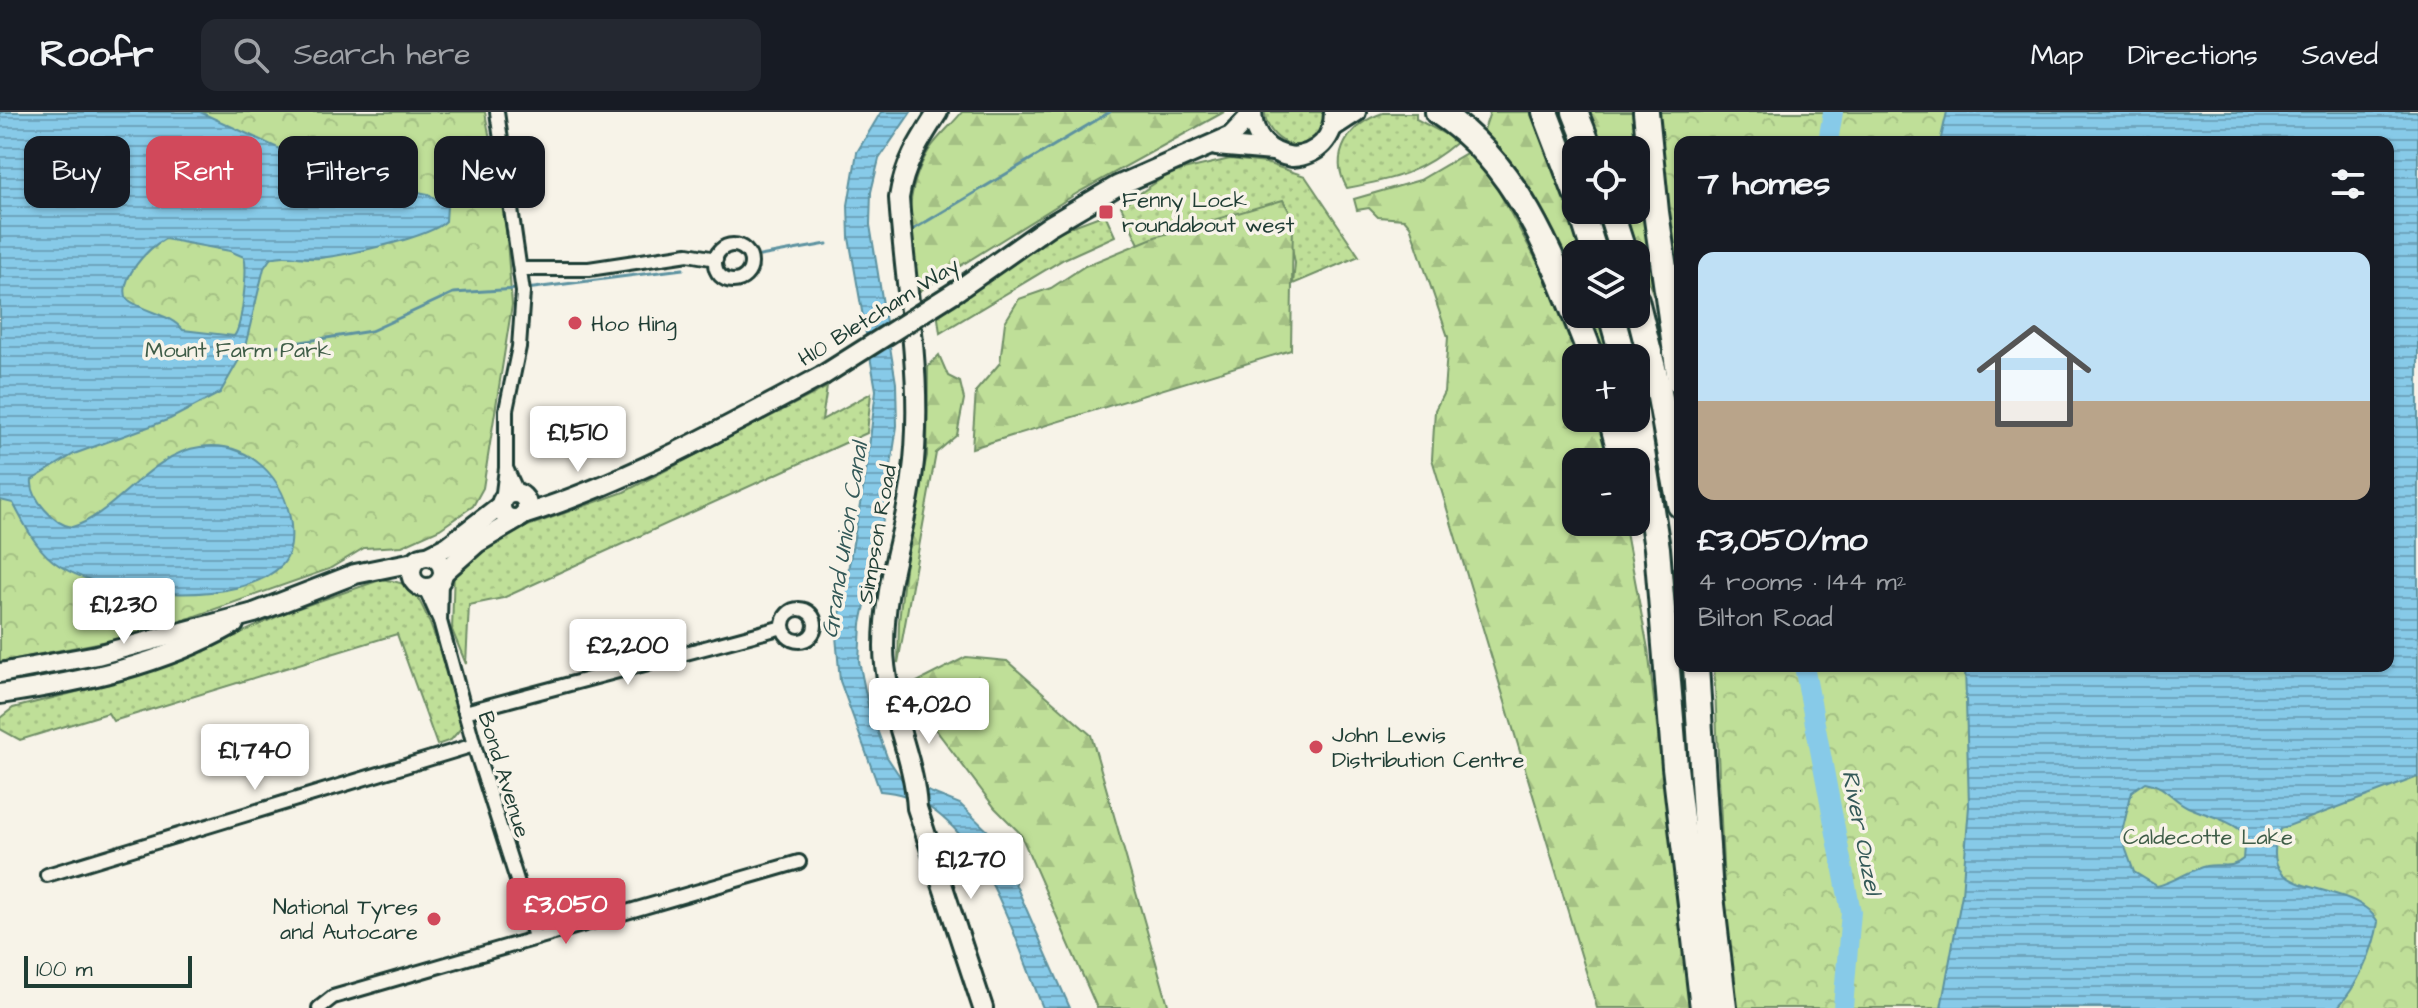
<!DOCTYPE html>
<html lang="en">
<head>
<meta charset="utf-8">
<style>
	:root { --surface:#171b24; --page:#242831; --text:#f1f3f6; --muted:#9ea1a6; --line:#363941; --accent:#d1495b }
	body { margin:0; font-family:"Architects Daughter",sans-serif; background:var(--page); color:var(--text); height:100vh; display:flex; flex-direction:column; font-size:30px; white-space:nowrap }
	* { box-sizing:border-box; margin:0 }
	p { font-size:26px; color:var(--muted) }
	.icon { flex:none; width:44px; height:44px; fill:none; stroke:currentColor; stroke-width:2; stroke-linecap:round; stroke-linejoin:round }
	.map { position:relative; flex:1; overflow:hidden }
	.sheet { position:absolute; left:1674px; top:24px; width:720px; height:536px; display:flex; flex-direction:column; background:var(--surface); border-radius:16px; box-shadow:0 2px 6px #0004 }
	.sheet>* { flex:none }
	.guide { position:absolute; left:24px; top:24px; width:760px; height:72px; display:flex; gap:16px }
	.buttons { position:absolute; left:1562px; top:24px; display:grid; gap:16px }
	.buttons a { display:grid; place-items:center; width:88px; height:88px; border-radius:16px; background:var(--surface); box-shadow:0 2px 6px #0004; font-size:40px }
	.scale { position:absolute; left:24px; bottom:20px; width:168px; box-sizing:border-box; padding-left:8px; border:4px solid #1f3d34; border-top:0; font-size:22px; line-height:28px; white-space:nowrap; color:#1f3d34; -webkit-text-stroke:6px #f7f3e8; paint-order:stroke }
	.price { position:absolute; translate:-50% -68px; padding:0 18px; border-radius:8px; background:#fff; color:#222; font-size:26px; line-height:52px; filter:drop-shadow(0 2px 4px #0008) }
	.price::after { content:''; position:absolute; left:50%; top:48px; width:24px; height:18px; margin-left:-12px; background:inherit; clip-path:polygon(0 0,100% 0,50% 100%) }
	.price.selected { background:var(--accent); color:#fff }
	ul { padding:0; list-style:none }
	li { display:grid; align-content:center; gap:16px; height:424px; padding:0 24px }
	li span { display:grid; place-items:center; height:248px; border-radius:16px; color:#555 }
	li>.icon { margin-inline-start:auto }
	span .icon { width:144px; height:144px; fill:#fffc; stroke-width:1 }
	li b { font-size:34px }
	h2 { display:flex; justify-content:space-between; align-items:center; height:96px; padding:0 24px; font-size:34px }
	.tag { padding:0 28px; border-radius:16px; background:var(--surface); box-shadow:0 2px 6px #0004; font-size:28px; line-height:72px }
	.tag.selected { background:var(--accent); color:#fff }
	header { display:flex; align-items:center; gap:48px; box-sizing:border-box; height:112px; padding:0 40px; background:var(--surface); border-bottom:2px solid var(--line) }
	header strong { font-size:38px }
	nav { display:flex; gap:44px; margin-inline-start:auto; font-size:28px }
	.search { width:560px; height:72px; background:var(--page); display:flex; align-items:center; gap:20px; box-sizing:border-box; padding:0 28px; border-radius:16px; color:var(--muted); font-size:30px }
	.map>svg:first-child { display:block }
</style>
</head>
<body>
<header>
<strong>Roofr</strong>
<div class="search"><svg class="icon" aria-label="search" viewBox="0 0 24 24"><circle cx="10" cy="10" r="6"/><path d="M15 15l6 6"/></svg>Search here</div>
<nav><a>Map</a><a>Directions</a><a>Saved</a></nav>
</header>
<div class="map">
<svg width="2418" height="896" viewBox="0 0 2418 896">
	<defs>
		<pattern id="grass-dots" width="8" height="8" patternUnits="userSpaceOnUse" patternTransform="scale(2)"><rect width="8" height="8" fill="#bfdf98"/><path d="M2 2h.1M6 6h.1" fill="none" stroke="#a4c084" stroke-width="1.8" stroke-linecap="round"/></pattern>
		<pattern id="forest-firs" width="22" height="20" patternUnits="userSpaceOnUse" patternTransform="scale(2)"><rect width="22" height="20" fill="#bfdf98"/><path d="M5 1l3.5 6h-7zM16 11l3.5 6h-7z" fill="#a4c084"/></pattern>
		<pattern id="park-crowns" width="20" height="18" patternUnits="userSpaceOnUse" patternTransform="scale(2)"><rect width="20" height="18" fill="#bfdf98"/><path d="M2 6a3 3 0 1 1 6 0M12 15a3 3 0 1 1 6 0" fill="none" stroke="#a4c084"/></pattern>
		<pattern id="water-rules" width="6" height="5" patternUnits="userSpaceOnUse" patternTransform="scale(2)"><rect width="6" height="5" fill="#87cae8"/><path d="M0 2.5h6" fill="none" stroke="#6ea5bd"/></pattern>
	</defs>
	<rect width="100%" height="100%" fill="#f7f3e8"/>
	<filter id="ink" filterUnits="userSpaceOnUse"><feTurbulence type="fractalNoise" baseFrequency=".0125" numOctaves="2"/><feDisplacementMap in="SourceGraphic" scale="16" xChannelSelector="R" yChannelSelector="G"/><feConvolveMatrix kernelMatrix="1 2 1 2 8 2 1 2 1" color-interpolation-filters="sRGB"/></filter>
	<g filter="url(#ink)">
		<g fill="url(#grass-dots)" stroke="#6f8e66" stroke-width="2">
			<path d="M1265 0H1327C1325 6 1324 15 1321 20 1304 49 1265 27 1265 0Z"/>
			<path d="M1383 1H1416V7L1458 29C1421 61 1395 67 1347 76 1328 43 1349 12 1383 1Z"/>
			<polygon points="1230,47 1266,51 1305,64 1359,144 1293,172 1295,151 1283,89 1139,132 1121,94 1170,61"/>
			<polygon points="1105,102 1115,124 1064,147 940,221 937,199 1057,120"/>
			<polygon points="827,275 822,308 871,281 867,321 503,486 469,493 466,552 452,518 454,457 511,420 624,380"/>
			<path d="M383 467C391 469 401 470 407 474 430 488 453 586 462 615L451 628 437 633 397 522 113 609 108 601 20 628 0 617V606L13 596 108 572 199 540 287 500Z"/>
			<polygon points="154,533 157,541 88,561 0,577 0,568"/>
		</g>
		<g fill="url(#forest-firs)" stroke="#6f8e66" stroke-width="2">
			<path d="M962 0H1224L1079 80 915 182C909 131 901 83 929 38 938 24 952 13 962 0Z"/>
			<polygon points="1490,0 1533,0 1564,76 1585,142 1576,142 1576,184 1518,67 1484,18"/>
			<polygon points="1588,0 1632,0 1646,69 1657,193 1623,98 1636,98 1636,38 1601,38"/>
			<polygon points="1475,36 1573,215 1582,246 1576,246 1576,306 1599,306 1612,350 1576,350 1576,410 1624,410 1648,537 1690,896 1597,896 1432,347 1435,298 1444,280 1448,225 1410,114 1404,107 1378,105 1369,96 1357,98 1354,87 1420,68"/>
			<polygon points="1283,88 1293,106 1291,238 972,336 976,279 1000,251 1005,210 1019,187 1051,176 1085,154 1155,125"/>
			<polygon points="1582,202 1601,202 1613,246 1598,246"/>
			<polygon points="939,243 948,264 960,270 964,287 957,323 936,341 898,551 899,510 909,421 927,344 928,255"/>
			<polygon points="966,545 1007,549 1091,623 1169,896 1097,896 1020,721 995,696 933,614 917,570"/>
		</g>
		<g fill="url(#park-crowns)" stroke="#6f8e66" stroke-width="2">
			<polygon points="0,0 485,0 506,116 512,193 483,376 473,394 440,417 402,434 364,436 329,457 144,522 0,550"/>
			<polygon points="1656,0 2418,0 2418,896 1736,896 1724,774 1714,554 2388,554 2388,30 1680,30 1680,188"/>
		</g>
		<g fill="url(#water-rules)" stroke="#5d92a0" stroke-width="2" fill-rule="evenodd">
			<path d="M0 0H200L315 53 363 69 428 82 447 94 446 109C430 126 345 143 320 146 303 148 285 140 270 147L264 156 244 239 220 281 170 307 74 342 32 368C30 386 55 413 72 415 113 404 151 341 200 335 250 328 286 367 291 413 292 427 292 442 282 453 240 496 107 485 60 454 37 440 26 415 13 391L0 388ZM165 127 230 139 244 145C248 156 242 216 234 224L183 218C169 201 145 201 127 187 118 167 148 136 165 127Z"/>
			<path d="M881 0H911L879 47 871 80 870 113 896 271 897 314 883 408 861 512 859 549 868 593 887 645 903 669 960 692 995 726 1070 896H1043C1012 821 977 685 880 679L840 569 836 524 866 360 876 278 849 126 848 93 857 40Z"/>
			<path d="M1947 0H2418V665L2280 717C2251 794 2352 762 2378 810 2374 838 2357 875 2337 896H1941L1962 782 1969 694 1965 554H2388V30H1940ZM2145 670C2168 674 2170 687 2188 695 2208 704 2229 707 2245 722L2243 747C2230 758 2221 751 2206 754 2189 758 2175 770 2157 774L2134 760 2121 724 2132 679Z"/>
		</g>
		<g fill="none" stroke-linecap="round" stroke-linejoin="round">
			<g stroke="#5d92a0" stroke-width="3">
				<polyline points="914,117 1110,0"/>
				<polyline points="760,144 827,132"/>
				<polyline points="526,177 683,157"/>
				<polyline points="244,239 371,219 453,181 518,177"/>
			</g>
			<g stroke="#87cae8" stroke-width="20">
				<polyline points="1828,30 1833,0"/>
				<polyline points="1804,554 1851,800 1843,896"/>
			</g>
			<defs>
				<g id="street">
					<polyline points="497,0 523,180 519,235 506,298 506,356 502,389"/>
					<circle cx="733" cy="151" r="18"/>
					<polyline points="521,157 589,157 688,142 716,147"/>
					<polyline points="506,356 518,382"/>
					<polyline points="425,476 440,509 441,468"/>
					<circle cx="799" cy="513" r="16"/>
					<polyline points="440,509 474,633 535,825"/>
					<polyline points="465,600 783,515"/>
					<polyline points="47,763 474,633"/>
					<polyline points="319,896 333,885 799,750"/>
				</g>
				<g id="secondary">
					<path d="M938 0C920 28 904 52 899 86 905 179 925 273 912 366 904 426 884 471 884 535 884 590 914 641 917 696L983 896"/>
					<path d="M1252 0C1253 25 1267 41 1292 45 1318 43 1334 26 1334 0"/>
					<polyline points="1333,15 1356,0"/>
					<polyline points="1216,34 1273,39"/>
					<polyline points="958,178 1049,114 1117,74 1231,24 1252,2"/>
					<circle cx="514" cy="394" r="13"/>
					<path d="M523 403C628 370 725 316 822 264"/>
					<polyline points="428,444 448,434 500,394"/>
					<circle cx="427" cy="460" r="16"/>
					<polyline points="443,461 477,431 518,407"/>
					<polyline points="0,561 97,543 254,501 355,462 414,450"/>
					<path d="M0 582C81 570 162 553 234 512"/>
				</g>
				<g id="highway">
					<path d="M1438 0C1522 54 1557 157 1592 246"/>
					<polyline points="1545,0 1576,81"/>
					<polyline points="1575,0 1590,38"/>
					<polyline points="1646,0 1656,100 1680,269"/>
					<polyline points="1581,98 1595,142"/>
					<polyline points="1610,98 1624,142"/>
					<polyline points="1636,188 1659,280 1680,393"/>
					<polyline points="1611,202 1623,246"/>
					<polyline points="1636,301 1657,436 1675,655 1703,896"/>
					<polyline points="1611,306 1623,350"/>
					<polyline points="1696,554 1709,767 1724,896"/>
				</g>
			</defs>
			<use href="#street" stroke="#1f3d34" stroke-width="18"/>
			<use href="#secondary" stroke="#1f3d34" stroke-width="24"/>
			<use href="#highway" stroke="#1f3d34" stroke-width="30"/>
			<use href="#street" stroke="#f7f3e8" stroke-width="12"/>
			<use href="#secondary" stroke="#f7f3e8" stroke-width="18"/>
			<use href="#highway" stroke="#f7f3e8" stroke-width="24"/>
			<defs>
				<polyline id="secondary-bridge" points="822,264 958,178"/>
			</defs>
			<use href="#secondary-bridge" stroke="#1f3d34" stroke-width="24" stroke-linecap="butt"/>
			<use href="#secondary-bridge" stroke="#f7f3e8" stroke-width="18"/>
		</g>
	</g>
	<g fill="#d1495b" stroke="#f7f3e8" stroke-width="3">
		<rect x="1098" y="92" width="16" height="16" rx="4"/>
		<circle cx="575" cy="211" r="8"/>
		<circle cx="1316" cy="635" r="8"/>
		<circle cx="434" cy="807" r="8"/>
	</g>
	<g text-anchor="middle" stroke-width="7" stroke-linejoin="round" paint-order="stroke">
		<g font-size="22" fill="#1f3d34" stroke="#f7f3e8" text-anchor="start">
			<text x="1122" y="95">Fenny Lock<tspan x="1122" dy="25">roundabout west</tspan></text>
			<text x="591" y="219">Hoo Hing</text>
			<text x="1332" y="630">John Lewis<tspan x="1332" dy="25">Distribution Centre</tspan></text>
			<text x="418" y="802" text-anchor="end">National Tyres<tspan x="418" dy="25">and Autocare</tspan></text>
		</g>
		<g font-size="22" fill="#1f3d34" stroke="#f7f3e8">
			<text transform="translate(878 199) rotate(-32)" y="8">H10 Bletcham Way</text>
			<text transform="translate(876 422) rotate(-80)" y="8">Simpson Road</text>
			<text transform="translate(505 662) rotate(73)" y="8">Bond Avenue</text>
		</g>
		<g font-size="22" fill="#3f5d48" stroke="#f7f3e8">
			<text x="238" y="245">Mount Farm Park</text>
			<text x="2208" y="732">Caldecotte Lake</text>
		</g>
		<g font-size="24" font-style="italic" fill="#345958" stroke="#f7f3e8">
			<text transform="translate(844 428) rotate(-81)" y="8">Grand Union Canal</text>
			<text transform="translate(1862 720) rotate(79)" y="8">River Ouzel</text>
		</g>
	</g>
</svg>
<div class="buttons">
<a><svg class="icon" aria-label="locate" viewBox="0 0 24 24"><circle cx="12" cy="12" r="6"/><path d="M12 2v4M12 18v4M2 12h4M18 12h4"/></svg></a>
<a><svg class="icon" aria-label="layers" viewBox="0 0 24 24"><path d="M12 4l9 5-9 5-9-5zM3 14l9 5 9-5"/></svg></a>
<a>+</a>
<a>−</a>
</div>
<div class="scale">100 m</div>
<b class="price" style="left:578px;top:362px">£1,510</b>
<b class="price" style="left:124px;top:534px">£1,230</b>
<b class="price" style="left:628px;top:575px">£2,200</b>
<b class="price" style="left:929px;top:634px">£4,020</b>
<b class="price" style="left:255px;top:680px">£1,740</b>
<b class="price" style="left:971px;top:789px">£1,270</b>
<b class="price selected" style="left:566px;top:834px">£3,050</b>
<div class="guide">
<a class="tag">Buy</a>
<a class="tag selected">Rent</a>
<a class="tag">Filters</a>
<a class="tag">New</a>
</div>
<section class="sheet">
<h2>7 homes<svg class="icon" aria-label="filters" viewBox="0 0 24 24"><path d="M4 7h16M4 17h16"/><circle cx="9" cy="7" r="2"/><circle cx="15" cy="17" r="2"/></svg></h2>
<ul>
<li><span style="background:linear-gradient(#bfe0f5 60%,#b9a48a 0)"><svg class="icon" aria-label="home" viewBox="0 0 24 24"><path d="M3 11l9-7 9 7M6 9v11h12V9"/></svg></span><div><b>£3,050/mo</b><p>4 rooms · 144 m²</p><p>Bilton Road</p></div></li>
</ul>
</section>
</div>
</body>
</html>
